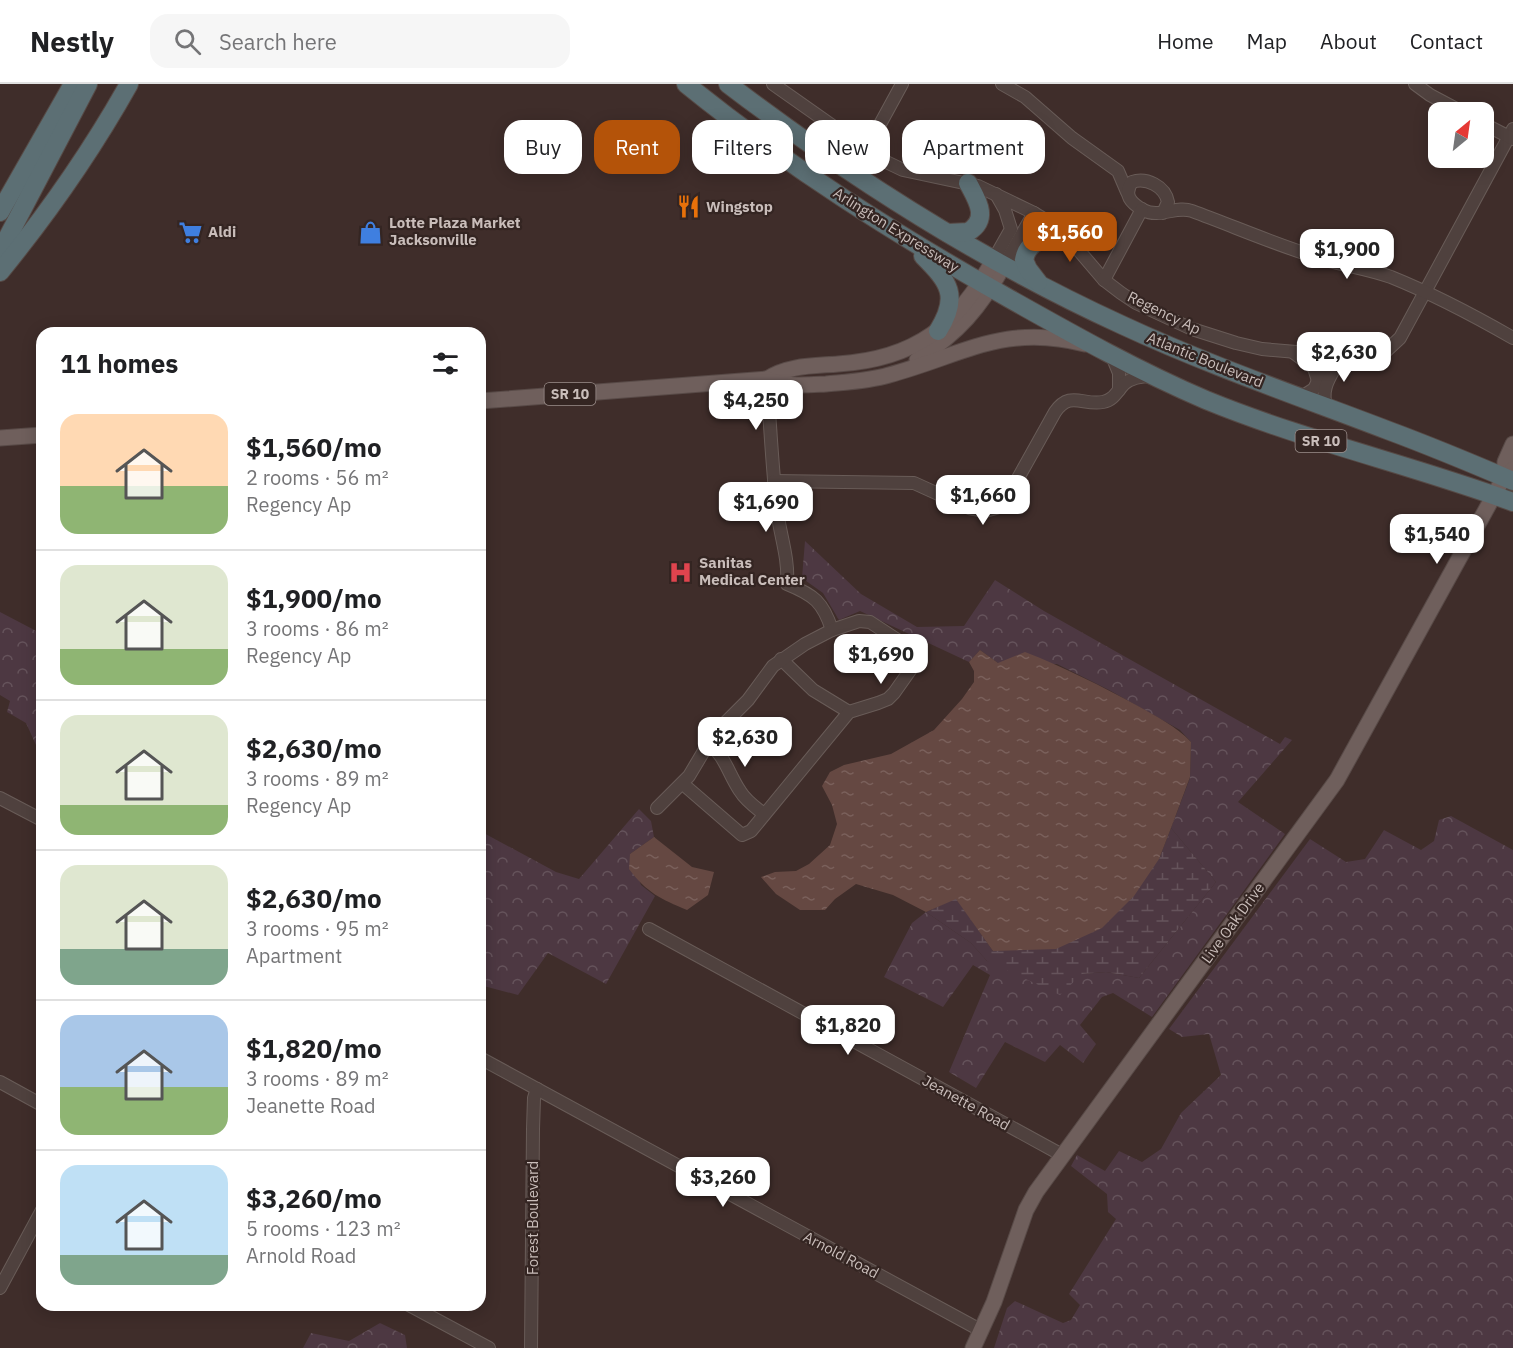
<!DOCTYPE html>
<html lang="en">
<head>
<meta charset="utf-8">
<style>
	:root { --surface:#fff; --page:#f6f6f6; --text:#202124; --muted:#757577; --line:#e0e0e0; --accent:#b45309 }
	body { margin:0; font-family:"IBM Plex Sans",sans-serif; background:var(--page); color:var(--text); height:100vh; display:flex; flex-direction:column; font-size:22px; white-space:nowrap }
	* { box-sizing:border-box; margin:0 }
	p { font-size:20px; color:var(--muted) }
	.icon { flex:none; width:33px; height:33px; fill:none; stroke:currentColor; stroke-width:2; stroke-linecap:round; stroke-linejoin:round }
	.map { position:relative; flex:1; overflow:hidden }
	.details { position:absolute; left:36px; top:243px; width:450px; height:984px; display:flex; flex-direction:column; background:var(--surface); border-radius:18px; box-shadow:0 3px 15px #0003 }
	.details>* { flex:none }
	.banner { position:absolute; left:504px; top:36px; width:570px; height:54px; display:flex; gap:12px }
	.needle { width:39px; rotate:29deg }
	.fabs { position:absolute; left:1428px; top:18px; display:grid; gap:12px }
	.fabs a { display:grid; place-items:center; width:66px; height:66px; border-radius:12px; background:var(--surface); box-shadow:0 3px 15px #0003; font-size:30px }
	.price { position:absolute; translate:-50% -51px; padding:0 14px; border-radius:12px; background:#fff; color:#222; font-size:20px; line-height:39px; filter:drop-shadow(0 2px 3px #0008) }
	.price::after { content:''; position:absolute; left:50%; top:36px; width:18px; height:14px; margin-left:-9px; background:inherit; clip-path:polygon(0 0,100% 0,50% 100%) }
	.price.on { background:var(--accent); color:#fff }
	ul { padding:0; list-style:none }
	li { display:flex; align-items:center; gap:18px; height:150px; padding:0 24px }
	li+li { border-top:2px solid var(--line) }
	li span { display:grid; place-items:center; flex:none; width:168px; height:120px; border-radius:18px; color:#555 }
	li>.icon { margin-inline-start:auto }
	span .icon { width:72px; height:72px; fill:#fffc; stroke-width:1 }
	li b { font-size:26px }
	h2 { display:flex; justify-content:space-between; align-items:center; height:72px; padding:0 24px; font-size:26px }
	.tag { padding:0 21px; border-radius:18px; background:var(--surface); box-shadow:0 3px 15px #0003; font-size:21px; line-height:54px }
	.tag.on { background:var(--accent); color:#fff }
	header { display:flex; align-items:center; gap:36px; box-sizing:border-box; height:84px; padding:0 30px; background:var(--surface); border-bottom:2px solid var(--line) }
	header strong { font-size:28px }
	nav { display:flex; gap:33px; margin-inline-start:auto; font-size:21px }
	.search { width:420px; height:54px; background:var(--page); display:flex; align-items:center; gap:15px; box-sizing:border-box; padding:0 21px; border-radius:18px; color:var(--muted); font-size:22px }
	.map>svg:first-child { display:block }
</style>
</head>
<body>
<header>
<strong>Nestly</strong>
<div class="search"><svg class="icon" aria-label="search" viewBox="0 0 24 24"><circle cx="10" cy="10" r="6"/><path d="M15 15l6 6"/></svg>Search here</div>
<nav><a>Home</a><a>Map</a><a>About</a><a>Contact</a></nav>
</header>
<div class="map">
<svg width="1513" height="1264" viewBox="0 0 1513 1264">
	<defs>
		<pattern id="forest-crowns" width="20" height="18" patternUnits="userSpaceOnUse" patternTransform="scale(1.5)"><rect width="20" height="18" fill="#4d3842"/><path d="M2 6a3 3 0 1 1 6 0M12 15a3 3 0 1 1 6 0" fill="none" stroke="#65535b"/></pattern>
		<pattern id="wetland-marsh" width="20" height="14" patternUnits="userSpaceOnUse" patternTransform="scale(1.5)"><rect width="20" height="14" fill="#4d3842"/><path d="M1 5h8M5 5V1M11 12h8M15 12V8" fill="none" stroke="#65535b"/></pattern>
		<pattern id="water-ripples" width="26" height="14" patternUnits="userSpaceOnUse" patternTransform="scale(1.5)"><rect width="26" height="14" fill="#654842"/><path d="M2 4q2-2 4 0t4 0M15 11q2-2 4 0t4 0" fill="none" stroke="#7a605b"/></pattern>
	</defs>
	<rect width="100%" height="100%" fill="#3f2d2a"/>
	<g fill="url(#forest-crowns)">
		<polygon points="805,457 861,510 917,543 964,542 995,496 1044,527 1280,660 1285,653 1292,656 1238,718 1285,750 1152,933 1113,909 1102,913 1080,941 1096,960 1083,979 1060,961 1045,978 1005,958 976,1004 949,988 990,891 973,881 943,923 884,893 912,839 926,828 971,859 987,877 1082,890 1106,888 1139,894 1216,798 1171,744 1190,694 1191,658 1180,646 1109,606 1057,580 998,579 980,566 969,578 860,527 839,536 823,509 802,494"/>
		<polygon points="0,528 42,550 42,648 36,661 26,639 7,628 10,617 0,611"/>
		<polygon points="639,725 651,737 654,753 630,770 641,801 655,812 606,900 548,869 518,911 480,901 480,747 556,788 579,795"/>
		<polygon points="1451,732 1513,766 1513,1264 994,1264 1007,1224 1015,1217 1063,1239 1071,1236 1080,1221 1069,1210 1116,1135 1108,1128 1107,1110 1071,1082 1077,1071 1105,1087 1119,1067 1142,1078 1161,1065 1181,1029 1221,991 1209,950 1182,953 1169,945 1310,755 1346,778 1365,775 1384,746 1421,766 1434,757 1439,736"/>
		<polygon points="380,1239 405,1251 407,1264 303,1264 311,1249 349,1257"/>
	</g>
	<polygon fill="url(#wetland-marsh)" points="1171,744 1216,798 1139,894 1106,888 1082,890 1060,911 987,877 971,859 926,828 956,814 993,867 1159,775"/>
	<g fill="url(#water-ripples)">
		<path d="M980 566 998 579 1025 568C1064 583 1101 602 1138 622 1157 633 1176 642 1191 658L1190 693 1171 744 1159 775 1134 812 1102 844 1056 865 993 867 956 815 926 828 893 811 856 800 835 815 825 826H800L776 810 761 793 775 788 796 787 809 780 830 761 837 740 832 721 822 702 830 688 844 681 891 670 934 646 962 615 974 598V587L969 578Z"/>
		<path d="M654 753 692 783 714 788 708 811 687 826C661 815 647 809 629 785L630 770Z"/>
	</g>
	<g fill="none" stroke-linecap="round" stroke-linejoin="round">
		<defs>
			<g id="minor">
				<polyline points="773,0 878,74 903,86 978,102 1034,129 1052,140 1069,155 1104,196 1121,209 1136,219 1192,245 1236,259 1262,265 1367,274 1378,272 1386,267 1400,254 1513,45"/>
				<polyline points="1002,0 1025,13 1072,54 1118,87 1127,108"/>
				<polyline points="1415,0 1430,11 1462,28"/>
				<polyline points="1484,40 1513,55"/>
				<polyline points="866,66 902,0"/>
				<path d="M1163 129 1168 118C1165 102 1146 93 1132 98 1123 111 1131 119 1143 126 1160 135 1176 121 1192 127 1233 142 1274 160 1316 173 1340 181 1366 184 1391 193 1433 210 1473 231 1513 254"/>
				<polyline points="994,175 1011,145 1005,126 996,110"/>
				<polyline points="1004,181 1034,129"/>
				<polyline points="1104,196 1142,125"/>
				<polyline points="1294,269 1314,284 1318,297"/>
				<polyline points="1112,272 1119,289 1119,306"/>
				<path d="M767 295C770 339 772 382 777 426 780 451 789 474 787 500 814 511 823 518 832 546"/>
				<polyline points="1300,314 1314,305 1330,272"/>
				<path d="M1327 324C1319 304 1332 291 1341 273"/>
				<path d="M774 397 914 399 969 424 985 427 996 424 1007 414 1055 328C1070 306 1083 322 1103 318 1114 316 1117 307 1124 300 1131 294 1142 292 1151 292"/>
				<polyline points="781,575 813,606 849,628"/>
				<path d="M709 659C725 672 729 691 740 707 746 717 755 723 764 730"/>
				<polyline points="0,714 42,736"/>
				<polyline points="657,724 689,692 714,650 748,616 773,582 805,560 832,546 859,537 870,538 916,568 916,575 911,585 894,609 888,615 878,619 849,628 751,747 742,751 683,700"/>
				<polyline points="649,845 1062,1071"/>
				<polyline points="480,974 982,1247"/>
				<polyline points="0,998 42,1021"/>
				<polyline points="0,1204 42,1126"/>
				<polyline points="409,1221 489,1264"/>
				<polyline points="531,1264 533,1045 534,1014 537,1005"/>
			</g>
			<g id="major">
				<path d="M917 276C959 248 979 225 1004 181"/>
				<path d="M767 295C788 281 814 282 838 280 916 275 957 242 994 175"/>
				<path d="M480 317 767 295C787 303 805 301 826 300 847 298 869 297 889 291 963 271 1004 239 1085 260"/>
				<polyline points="0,354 42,351"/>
				<polyline points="1504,393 1505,378 1513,360"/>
				<polyline points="973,1264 994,1218 1026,1126 1036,1108 1337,696 1504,393 1513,385"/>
			</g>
			<g id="highway">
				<path d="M686 0C787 82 897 151 1010 215 1074 251 1138 287 1206 316 1306 357 1412 381 1513 418"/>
				<path d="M728 0C850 93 982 177 1122 241 1208 281 1298 312 1387 346 1430 362 1471 379 1513 397"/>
				<polyline points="0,128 73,0"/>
				<path d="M948 149 968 148C990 135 977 116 968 99"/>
				<polyline points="0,168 88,0"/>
				<path d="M923 172C949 198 960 212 938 247"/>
				<path d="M0 188C48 129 92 66 129 0"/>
				<path d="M1038 198 1028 185 1024 176C1028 153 1051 152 1069 155"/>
			</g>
		</defs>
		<use href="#minor" stroke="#695c58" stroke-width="14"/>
		<use href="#major" stroke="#584a47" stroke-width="17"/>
		<use href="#highway" stroke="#564945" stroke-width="20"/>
		<use href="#minor" stroke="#4f413e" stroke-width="12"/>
		<use href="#major" stroke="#6f5f5c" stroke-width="15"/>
		<use href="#highway" stroke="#5c6f74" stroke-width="18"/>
	</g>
	<defs>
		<symbol id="restaurant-bare" viewBox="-9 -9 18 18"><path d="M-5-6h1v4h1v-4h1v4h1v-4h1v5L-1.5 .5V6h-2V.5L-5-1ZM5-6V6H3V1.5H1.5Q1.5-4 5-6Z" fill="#e8710a" stroke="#342522" stroke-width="2.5" paint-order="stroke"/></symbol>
		<symbol id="supermarket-bare" viewBox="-9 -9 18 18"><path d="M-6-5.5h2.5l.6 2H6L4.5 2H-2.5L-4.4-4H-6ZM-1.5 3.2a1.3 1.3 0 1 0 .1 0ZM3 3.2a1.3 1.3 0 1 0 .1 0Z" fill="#3f7fe0" stroke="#342522" stroke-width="2.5" paint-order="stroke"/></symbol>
		<symbol id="shop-bare" viewBox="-9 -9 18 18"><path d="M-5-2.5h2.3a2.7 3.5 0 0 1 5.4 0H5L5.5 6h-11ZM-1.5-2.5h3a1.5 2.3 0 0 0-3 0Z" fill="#3f7fe0" stroke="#342522" stroke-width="2.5" paint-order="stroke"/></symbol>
		<symbol id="hospital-bare" viewBox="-9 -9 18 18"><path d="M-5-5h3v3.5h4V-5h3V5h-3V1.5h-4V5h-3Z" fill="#e0444e" stroke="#342522" stroke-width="2.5" paint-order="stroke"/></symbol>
	</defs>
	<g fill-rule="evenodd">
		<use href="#restaurant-bare" x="672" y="106" width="33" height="33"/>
		<use href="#supermarket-bare" x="174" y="132" width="33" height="33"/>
		<use href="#shop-bare" x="354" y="132" width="33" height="33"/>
		<use href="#hospital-bare" x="664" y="472" width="33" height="33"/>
	</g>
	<g text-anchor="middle" stroke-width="4.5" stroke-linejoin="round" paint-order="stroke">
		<g fill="#342522" stroke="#9c8f8c" stroke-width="1.5">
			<rect x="544.5" y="299" width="51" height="22" rx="4.5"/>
			<rect x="1295.5" y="346" width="51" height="22" rx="4.5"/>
		</g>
		<g font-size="14" font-weight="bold" fill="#c9bdba">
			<text x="570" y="315">SR 10</text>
			<text x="1321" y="362">SR 10</text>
		</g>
		<g font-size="15" font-weight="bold" fill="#c9bdba" stroke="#342522" text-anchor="start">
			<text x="706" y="128">Wingstop</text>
			<text x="389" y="144">Lotte Plaza Market<tspan x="389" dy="17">Jacksonville</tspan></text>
			<text x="208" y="153">Aldi</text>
			<text x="699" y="484">Sanitas<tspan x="699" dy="17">Medical Center</tspan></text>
		</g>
		<g font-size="15" fill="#c9bdba" stroke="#342522">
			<text transform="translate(896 146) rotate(32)" y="5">Arlington Expressway</text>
			<text transform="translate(1164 229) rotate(26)" y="5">Regency Ap</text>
			<text transform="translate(1205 276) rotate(22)" y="5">Atlantic Boulevard</text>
			<text transform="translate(1233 839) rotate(-54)" y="5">Live Oak Drive</text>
			<text transform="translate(966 1019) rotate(29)" y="5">Jeanette Road</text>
			<text transform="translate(533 1134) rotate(-90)" y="5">Forest Boulevard</text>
			<text transform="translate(841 1171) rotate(28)" y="5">Arnold Road</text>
		</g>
	</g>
</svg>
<div class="fabs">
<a><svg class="needle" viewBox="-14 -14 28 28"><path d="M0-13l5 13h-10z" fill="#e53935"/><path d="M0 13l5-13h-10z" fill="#757577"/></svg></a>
</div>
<b class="price on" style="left:1070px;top:179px">$1,560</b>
<b class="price" style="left:1347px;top:196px">$1,900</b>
<b class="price" style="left:1344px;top:299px">$2,630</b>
<b class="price" style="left:756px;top:347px">$4,250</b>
<b class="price" style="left:983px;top:442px">$1,660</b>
<b class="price" style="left:766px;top:449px">$1,690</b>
<b class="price" style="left:1437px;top:481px">$1,540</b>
<b class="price" style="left:881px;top:601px">$1,690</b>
<b class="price" style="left:745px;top:684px">$2,630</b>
<b class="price" style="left:848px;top:972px">$1,820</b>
<b class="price" style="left:723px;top:1124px">$3,260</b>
<div class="banner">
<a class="tag">Buy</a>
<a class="tag on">Rent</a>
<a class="tag">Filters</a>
<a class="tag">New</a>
<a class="tag">Apartment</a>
</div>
<section class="details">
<h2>11 homes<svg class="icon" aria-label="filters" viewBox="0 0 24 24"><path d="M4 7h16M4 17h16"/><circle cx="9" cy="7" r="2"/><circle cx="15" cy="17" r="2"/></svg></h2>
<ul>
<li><span style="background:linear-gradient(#ffd9b3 60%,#8fb573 0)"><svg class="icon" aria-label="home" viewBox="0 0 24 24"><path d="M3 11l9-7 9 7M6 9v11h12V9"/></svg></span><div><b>$1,560/mo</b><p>2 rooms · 56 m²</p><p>Regency Ap</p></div></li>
<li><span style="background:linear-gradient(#dfe7d0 70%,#8fb573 0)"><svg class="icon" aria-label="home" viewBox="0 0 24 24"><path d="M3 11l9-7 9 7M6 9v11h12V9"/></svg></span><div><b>$1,900/mo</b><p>3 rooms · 86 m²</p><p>Regency Ap</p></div></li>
<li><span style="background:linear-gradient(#dfe7d0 75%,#8fb573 0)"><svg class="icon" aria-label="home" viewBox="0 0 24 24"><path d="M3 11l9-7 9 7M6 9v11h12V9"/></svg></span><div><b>$2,630/mo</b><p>3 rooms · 89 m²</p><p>Regency Ap</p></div></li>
<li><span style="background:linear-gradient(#dfe7d0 70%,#7fa58c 0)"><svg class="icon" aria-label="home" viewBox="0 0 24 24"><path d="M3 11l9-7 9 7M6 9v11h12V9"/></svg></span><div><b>$2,630/mo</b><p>3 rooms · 95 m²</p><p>Apartment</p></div></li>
<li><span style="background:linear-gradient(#a9c7e8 60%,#8fb573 0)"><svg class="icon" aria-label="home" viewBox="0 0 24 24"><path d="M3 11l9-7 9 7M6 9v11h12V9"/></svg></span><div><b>$1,820/mo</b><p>3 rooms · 89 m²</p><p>Jeanette Road</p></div></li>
<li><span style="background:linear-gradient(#bfe0f5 75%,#7fa58c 0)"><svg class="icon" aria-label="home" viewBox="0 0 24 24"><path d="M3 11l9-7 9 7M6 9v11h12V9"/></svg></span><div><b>$3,260/mo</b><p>5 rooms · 123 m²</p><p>Arnold Road</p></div></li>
</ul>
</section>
</div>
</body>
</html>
